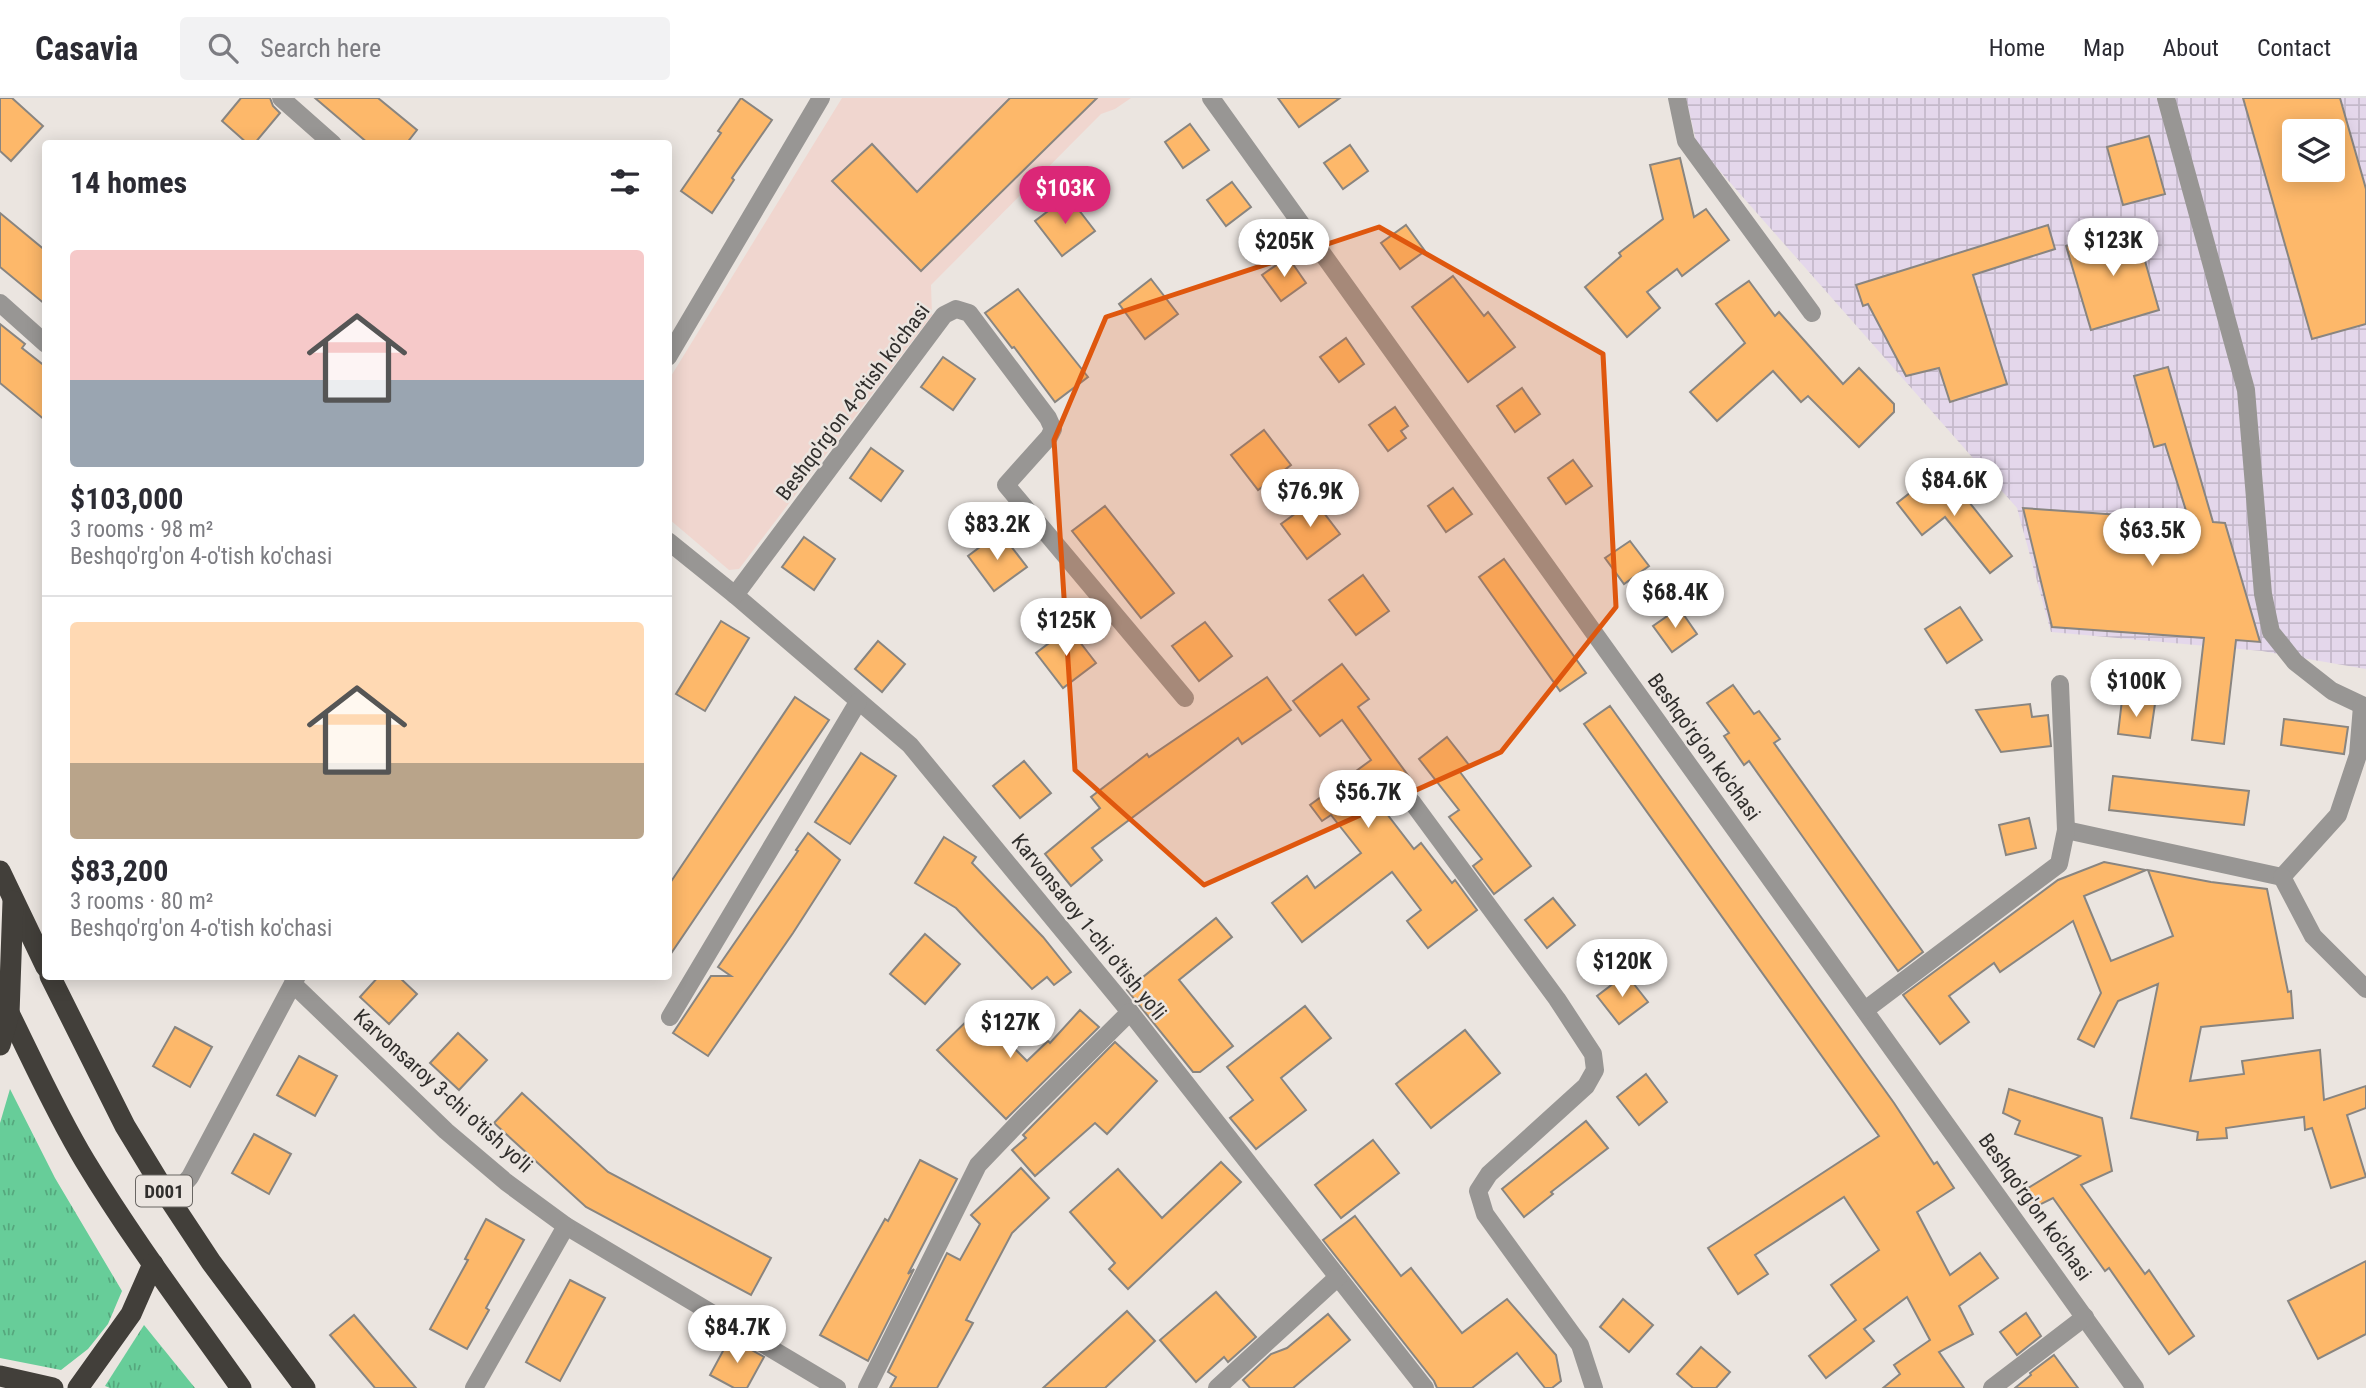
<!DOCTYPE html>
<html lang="en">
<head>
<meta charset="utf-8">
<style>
	:root { --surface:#fff; --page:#f2f2f3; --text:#2b2b33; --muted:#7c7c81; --line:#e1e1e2; --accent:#db2777 }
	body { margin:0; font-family:"Roboto Condensed",sans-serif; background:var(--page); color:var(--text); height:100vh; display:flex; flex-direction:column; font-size:26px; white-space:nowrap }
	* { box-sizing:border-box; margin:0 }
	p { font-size:23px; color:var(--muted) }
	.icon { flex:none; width:38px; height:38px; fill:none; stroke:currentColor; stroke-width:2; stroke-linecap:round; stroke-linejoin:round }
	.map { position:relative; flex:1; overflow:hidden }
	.side { position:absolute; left:42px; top:42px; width:630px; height:840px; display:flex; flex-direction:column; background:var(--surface); border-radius:7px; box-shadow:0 4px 18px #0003 }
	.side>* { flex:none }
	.tools { position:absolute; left:2282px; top:21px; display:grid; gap:14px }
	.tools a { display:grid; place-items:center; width:63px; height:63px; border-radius:7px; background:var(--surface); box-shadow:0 4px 18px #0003; font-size:35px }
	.price { position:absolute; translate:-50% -60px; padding:0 16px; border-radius:24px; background:#fff; color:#222; font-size:23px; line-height:46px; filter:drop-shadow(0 2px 4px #0008) }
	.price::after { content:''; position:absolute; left:50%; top:42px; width:21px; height:16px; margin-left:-10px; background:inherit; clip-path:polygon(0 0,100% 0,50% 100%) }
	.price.current { background:var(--accent); color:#fff }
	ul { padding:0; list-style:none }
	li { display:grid; align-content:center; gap:14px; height:371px; padding:0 28px }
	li+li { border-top:2px solid var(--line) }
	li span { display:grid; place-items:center; height:217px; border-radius:7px; color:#555 }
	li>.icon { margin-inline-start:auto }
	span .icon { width:126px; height:126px; fill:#fffc; stroke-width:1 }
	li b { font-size:30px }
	h2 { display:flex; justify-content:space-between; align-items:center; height:84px; padding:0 28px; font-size:30px }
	header { display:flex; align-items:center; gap:42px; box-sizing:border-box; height:98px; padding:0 35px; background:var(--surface); border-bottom:2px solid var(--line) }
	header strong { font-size:33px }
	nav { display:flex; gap:38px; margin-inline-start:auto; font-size:24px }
	.search { width:490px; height:63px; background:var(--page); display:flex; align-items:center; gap:18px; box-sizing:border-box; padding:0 24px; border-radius:7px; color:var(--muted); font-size:26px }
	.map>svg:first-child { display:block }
</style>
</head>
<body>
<header>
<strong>Casavia</strong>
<div class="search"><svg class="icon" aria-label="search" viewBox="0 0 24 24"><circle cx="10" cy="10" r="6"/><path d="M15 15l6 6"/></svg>Search here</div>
<nav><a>Home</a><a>Map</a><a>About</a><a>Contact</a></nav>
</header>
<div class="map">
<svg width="2366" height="1290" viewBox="0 0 2366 1290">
	<defs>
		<pattern id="industrial-grid" width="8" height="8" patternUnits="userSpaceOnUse" patternTransform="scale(1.75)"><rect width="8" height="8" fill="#e4d7eb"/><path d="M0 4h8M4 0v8" fill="none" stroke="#c4b9ca"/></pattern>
		<pattern id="grass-tufts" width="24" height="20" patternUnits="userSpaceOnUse" patternTransform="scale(1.75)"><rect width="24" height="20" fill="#67cd99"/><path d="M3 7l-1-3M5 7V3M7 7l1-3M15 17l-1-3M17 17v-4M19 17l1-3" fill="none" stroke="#55a77d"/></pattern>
	</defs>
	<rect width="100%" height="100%" fill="#ebe5e0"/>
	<path fill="url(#industrial-grid)" fill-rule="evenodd" d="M1686 0H2366V571L2262 553 2051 534 2017 410 1697 47ZM2294 33H2333V72H2294Z"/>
	<polygon fill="#f0d6cf" points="842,0 1131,0 1115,11 1101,16 931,187 932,217 739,471 729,472 669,421 668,283"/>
	<g fill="url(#grass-tufts)">
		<polygon points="10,991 55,1080 122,1193 108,1226 88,1251 61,1272 0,1260 0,1025"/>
		<polygon points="144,1227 195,1290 110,1290 105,1288"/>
	</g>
	<g fill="#fdb86a" stroke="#898580" stroke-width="2" fill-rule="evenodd">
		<polygon points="0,0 12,0 43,28 11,63 0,53"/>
		<polygon points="241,0 270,0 273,8 280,15 254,46 248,46 222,23"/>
		<polygon points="315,0 378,0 417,32 406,46 369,46"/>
		<polygon points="741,0 772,22 732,80 734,82 712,115 681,93 721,35 718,33"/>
		<polygon points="1010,0 1097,0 921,173 832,83 872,46 917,94"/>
		<polygon points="1278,0 1340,0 1299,29"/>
		<path d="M2243 0H2340L2366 91V226L2312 241ZM2294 33H2333V72H2294Z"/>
		<polygon points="1190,26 1209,52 1183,70 1165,44"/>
		<polygon points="2149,38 2165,96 2123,107 2107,49"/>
		<polygon points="1350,47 1368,73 1343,91 1324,65"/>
		<polygon points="1680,60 1694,119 1706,111 1729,142 1682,178 1677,171 1647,194 1660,210 1627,239 1585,189 1621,158 1619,155 1663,121 1650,67"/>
		<polygon points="1232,84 1251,109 1226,128 1207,102"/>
		<polygon points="1068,98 1095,133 1062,158 1035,123"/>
		<polygon points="0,115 46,153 46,207 0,169"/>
		<polygon points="1406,127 1425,153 1400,171 1381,145"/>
		<polygon points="2048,127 2055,151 1973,177 2007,286 1950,304 1939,270 1906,278 1868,206 1863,208 1856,187"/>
		<polygon points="2135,128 2159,212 2091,232 2066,148"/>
		<polygon points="1288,159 1306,185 1281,203 1262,177"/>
		<polygon points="1453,178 1484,218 1488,214 1515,249 1468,284 1412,209"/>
		<polygon points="1151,181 1178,216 1145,241 1119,206"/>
		<polygon points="1749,183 1775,218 1779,214 1843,286 1859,270 1894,306 1894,314 1859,349 1808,298 1801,304 1773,273 1717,323 1690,294 1745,245 1716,206"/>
		<polygon points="1018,191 1088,279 1055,304 1014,249 1012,250 985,215"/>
		<polygon points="0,226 25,246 22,250 46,269 46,323 0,285"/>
		<polygon points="1346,240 1364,266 1339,284 1320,259"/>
		<polygon points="943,259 975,281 953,312 921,289"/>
		<polygon points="2168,269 2213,424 2225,425 2260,544 2236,542 2224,646 2192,642 2204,540 2052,529 2023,410 2189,422 2165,346 2154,349 2134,278"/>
		<polygon points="1522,290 1540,316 1515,334 1497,308"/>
		<polygon points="1395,309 1408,328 1401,333 1406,340 1388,353 1369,327"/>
		<polygon points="1264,332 1291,367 1258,392 1231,357"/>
		<polygon points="871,350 903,373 881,403 850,380"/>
		<polygon points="1573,362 1592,388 1566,406 1548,380"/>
		<polygon points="1942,370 2012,458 1990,475 1945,419 1922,437 1897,405"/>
		<polygon points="1453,390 1472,416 1446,434 1428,408"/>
		<polygon points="1314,402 1340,436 1307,461 1281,426"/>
		<polygon points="1105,408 1174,495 1141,520 1072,433"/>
		<polygon points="1000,434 1027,469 994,493 968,458"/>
		<polygon points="804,439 835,461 814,492 782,469"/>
		<polygon points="1630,443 1649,468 1624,486 1605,460"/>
		<polygon points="1504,461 1586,575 1560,593 1479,479"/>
		<polygon points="1363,477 1389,513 1356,537 1329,502"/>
		<polygon points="1960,509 1982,542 1947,565 1925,531"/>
		<polygon points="1679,510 1697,536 1672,554 1653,528"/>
		<polygon points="721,523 749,540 705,613 676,596"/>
		<polygon points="1205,524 1232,558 1199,583 1172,548"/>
		<polygon points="1069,530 1096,565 1063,590 1036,555"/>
		<polygon points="878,543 905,566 882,594 855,571"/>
		<polygon points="1342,566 1369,601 1358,609 1410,680 1377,703 1414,751 1421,745 1452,785 1455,782 1477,812 1428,850 1407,823 1421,812 1392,774 1302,844 1272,805 1307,778 1315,790 1361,755 1331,717 1322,723 1310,707 1371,662 1342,622 1320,638 1293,603"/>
		<polygon points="1267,579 1291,612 1242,646 1238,640 1092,750 1102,762 1071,788 1045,756 1100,710 1091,699 1147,656 1149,659"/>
		<polygon points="1733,587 1754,616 1759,613 1780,641 1774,645 1923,854 1898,873 1749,663 1744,667 1724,638 1729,635 1707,605"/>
		<polygon points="795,599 829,622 668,860 668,788"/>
		<polygon points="2122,602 2155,606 2150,640 2118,636"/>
		<polygon points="2030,606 2032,619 2048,617 2051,648 2001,654 1976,612"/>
		<polygon points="1610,608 1894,1005 1934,1066 1937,1064 1954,1090 1917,1114 1950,1177 1980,1155 1998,1180 1959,1208 1973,1236 1939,1254 1964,1290 1883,1290 1900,1276 1894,1267 1930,1242 1907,1199 1864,1231 1874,1243 1826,1280 1809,1258 1856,1222 1831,1187 1879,1152 1844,1099 1755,1157 1768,1176 1738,1196 1708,1150 1879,1038 1584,626"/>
		<polygon points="2284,621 2348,629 2344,656 2281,647"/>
		<polygon points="1447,639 1469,667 1460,674 1531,768 1494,796 1473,768 1482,761 1449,719 1459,712 1419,661"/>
		<polygon points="861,655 896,678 850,746 815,724"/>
		<polygon points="1024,663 1051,695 1020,720 993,688"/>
		<polygon points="2113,678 2249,693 2244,727 2109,712"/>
		<polygon points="2029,720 2036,750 2006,757 1999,727"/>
		<polygon points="808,735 840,762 793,835 708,958 673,935 711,878 731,878 718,869 798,753 796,752"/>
		<polygon points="944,739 976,759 972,765 1043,839 1071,874 1054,887 1047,879 1032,891 956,810 915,785"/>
		<polygon points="2104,764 2146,772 2084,798 2111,863 2173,838 2148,772 2211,784 2267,791 2288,894 2291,893 2293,920 2201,929 2190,983 2244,976 2242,963 2320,952 2324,1002 2366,988 2366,1010 2347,1017 2366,1079 2331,1090 2312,1030 2305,1032 2304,1019 2226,1030 2227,1040 2197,1042 2198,1034 2131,1020 2158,886 2118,903 2094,949 2078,941 2101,895 2073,823 2000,874 1994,865 1949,898 1969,924 1940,946 1903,897 2058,782"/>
		<polygon points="1553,800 1575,827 1547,850 1525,822"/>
		<polygon points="1216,820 1232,839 1179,882 1233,948 1200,974 1193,974 1127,892"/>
		<polygon points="925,836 960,866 925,906 890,876"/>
		<polygon points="1626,876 1648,904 1619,926 1597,898"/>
		<polygon points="379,878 398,878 417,896 389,926 360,899"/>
		<polygon points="1305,908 1331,940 1281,980 1306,1012 1256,1051 1230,1020 1253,1002 1227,969"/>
		<polygon points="1080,912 1099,929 1006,1021 937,952 977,913 1027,963 1048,943 1050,945"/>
		<polygon points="175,929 212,949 190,989 153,968"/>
		<polygon points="1465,932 1500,975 1431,1030 1396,986"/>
		<polygon points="458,935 487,962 459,992 430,965"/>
		<polygon points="1115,944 1157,983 1107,1036 1095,1025 1035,1078 1012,1052 1026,1040 1023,1037"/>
		<polygon points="299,958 337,978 315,1018 277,997"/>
		<polygon points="1646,976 1667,1004 1639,1027 1617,999"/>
		<polygon points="2009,991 2102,1020 2112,1073 2081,1087 2145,1176 2149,1172 2194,1238 2169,1256 2109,1170 2105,1173 2053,1100 2031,1111 2020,1095 2080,1058 2015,1036 2020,1023 2003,1015"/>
		<polygon points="522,995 608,1074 771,1160 751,1197 586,1109 494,1025"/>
		<polygon points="1586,1023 1608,1050 1551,1094 1553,1096 1524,1119 1502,1091"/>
		<polygon points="254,1036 291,1056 269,1096 232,1075"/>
		<polygon points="1373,1042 1399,1075 1341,1120 1315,1087"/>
		<polygon points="920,1062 957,1081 908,1176 914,1171 868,1263 820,1237 885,1121 888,1123"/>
		<polygon points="1221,1064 1241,1084 1128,1191 1109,1171 1115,1165 1070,1114 1118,1071 1162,1120"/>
		<polygon points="1021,1070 1049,1100 1012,1135 966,1222 973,1225 937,1290 890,1290 896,1279 888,1274 947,1155 960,1162 980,1126 971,1117"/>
		<polygon points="1355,1118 1401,1178 1411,1170 1462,1235 1507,1201 1556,1257 1561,1283 1552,1290 1545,1290 1517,1255 1472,1290 1437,1290 1434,1283 1323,1142"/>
		<polygon points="486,1121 524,1142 486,1210 489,1212 467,1251 430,1231 468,1162 465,1161"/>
		<polygon points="2366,1163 2366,1236 2318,1261 2288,1203"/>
		<polygon points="570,1182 605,1200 560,1283 526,1264"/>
		<polygon points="1216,1194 1256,1239 1228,1264 1224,1259 1196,1284 1160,1242"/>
		<polygon points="1623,1201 1653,1227 1629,1254 1600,1229"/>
		<polygon points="1127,1213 1155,1243 1105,1290 1043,1290"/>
		<polygon points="2026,1215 2041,1238 2017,1257 2000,1234"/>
		<polygon points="1328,1216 1350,1242 1293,1290 1250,1290 1243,1282 1271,1256 1287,1250"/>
		<polygon points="354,1217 416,1290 375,1290 330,1237"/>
		<polygon points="730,1240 764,1259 747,1290 734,1290 710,1277"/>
		<polygon points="1701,1249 1730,1274 1716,1290 1693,1290 1677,1276"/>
		<polygon points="2054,1257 2078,1290 2015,1290 2031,1277 2030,1275"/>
	</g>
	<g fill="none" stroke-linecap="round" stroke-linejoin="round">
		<g stroke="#989694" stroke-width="18">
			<polyline points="281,0 333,46"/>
			<polyline points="1211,0 2135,1290"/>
			<polyline points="1677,0 1686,43 1812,215"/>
			<polyline points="2166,0 2246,292 2263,496 2271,534 2295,564 2332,593 2366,609"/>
			<polyline points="0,205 46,246"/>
			<polyline points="668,259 821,0"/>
			<polyline points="668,443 735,497 910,647 1130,914 1425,1290"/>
			<polyline points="735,497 944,217 956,211 969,215 1048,320 1053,331 1049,339 1006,387 1185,600"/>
			<polyline points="1412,704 1557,901 1593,956 1595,972 1586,988 1489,1076 1478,1093 1485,1116 1580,1247 1594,1290"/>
			<polyline points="2066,732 2282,779"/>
			<polyline points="2282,779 2338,717 2358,657 2362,608"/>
			<polyline points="2282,779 2313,838 2366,891"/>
			<polyline points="293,886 446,1033 506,1084 566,1128 837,1290"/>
			<polyline points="1865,912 2059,766 2066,732 2060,586"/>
			<polyline points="670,919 858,604"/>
			<polyline points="170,1102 190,1079 297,878"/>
			<polyline points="474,1290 566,1128"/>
			<polyline points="867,1290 978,1067 1023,1020 1130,914"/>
			<polyline points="1217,1290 1338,1179"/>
			<polyline points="1992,1290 2085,1219"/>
		</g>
		<g stroke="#423f3a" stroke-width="21">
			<polyline points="0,773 46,869"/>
			<polyline points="50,878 125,1028 170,1102 211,1164 305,1290"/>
			<path d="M0 897C28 952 53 1010 85 1063 132 1141 188 1215 241 1290"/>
			<polyline points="0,947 9,916 13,803"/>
			<polyline points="0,1278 53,1290"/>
			<polyline points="78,1290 131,1216 153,1166"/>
		</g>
	</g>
	<path fill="#df570e" fill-opacity="0.2" stroke="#df570e" stroke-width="5" stroke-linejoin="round" d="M1379 129 1603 256 1616 509 1501 654 1204 787 1075 672 1054 342 1106 219Z"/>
	<g text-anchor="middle" stroke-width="5" stroke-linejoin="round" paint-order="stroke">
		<rect fill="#ebe5e0" stroke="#696663" stroke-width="2" x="136" y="1077.5" width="56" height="31" rx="5"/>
		<g font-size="19" font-weight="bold" fill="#312f2d">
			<text x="164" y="1100">D001</text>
		</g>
		<g font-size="21" fill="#312f2d" stroke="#ebe5e0">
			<text transform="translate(853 304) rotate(-53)" y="7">Beshqo'rg'on 4-o'tish ko'chasi</text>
			<text transform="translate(1704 649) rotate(54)" y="7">Beshqo'rg'on ko'chasi</text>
			<text transform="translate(1089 829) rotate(51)" y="7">Karvonsaroy 1-chi o'tish yo'li</text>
			<text transform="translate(443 993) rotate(42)" y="7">Karvonsaroy 3-chi o'tish yo'li</text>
			<text transform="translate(2035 1109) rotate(54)" y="7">Beshqo'rg'on ko'chasi</text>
		</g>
	</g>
</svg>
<div class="tools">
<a><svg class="icon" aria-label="layers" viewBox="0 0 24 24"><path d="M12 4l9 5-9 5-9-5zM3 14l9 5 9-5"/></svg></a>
</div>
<b class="price current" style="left:1065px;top:128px">$103K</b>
<b class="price" style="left:2113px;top:180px">$123K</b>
<b class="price" style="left:1284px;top:181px">$205K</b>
<b class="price" style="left:1954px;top:420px">$84.6K</b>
<b class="price" style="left:1310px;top:431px">$76.9K</b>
<b class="price" style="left:997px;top:464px">$83.2K</b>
<b class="price" style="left:2152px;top:470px">$63.5K</b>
<b class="price" style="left:1675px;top:532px">$68.4K</b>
<b class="price" style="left:1066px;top:560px">$125K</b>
<b class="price" style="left:2136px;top:621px">$100K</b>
<b class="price" style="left:1368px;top:732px">$56.7K</b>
<b class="price" style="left:1622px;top:901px">$120K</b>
<b class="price" style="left:1010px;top:962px">$127K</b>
<b class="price" style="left:737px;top:1267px">$84.7K</b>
<section class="side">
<h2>14 homes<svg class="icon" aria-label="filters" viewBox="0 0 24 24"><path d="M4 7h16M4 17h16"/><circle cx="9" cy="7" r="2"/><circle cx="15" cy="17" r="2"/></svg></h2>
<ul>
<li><span style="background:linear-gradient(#f6c9c9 60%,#9aa5b1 0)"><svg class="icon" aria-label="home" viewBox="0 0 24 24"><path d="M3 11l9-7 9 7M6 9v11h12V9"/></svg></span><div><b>$103,000</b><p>3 rooms · 98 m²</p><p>Beshqo'rg'on 4-o'tish ko'chasi</p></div></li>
<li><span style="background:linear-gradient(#ffd9b3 65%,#b9a48a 0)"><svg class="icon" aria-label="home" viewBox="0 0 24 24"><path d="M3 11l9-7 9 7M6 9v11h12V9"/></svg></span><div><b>$83,200</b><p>3 rooms · 80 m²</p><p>Beshqo'rg'on 4-o'tish ko'chasi</p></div></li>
</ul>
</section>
</div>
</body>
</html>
